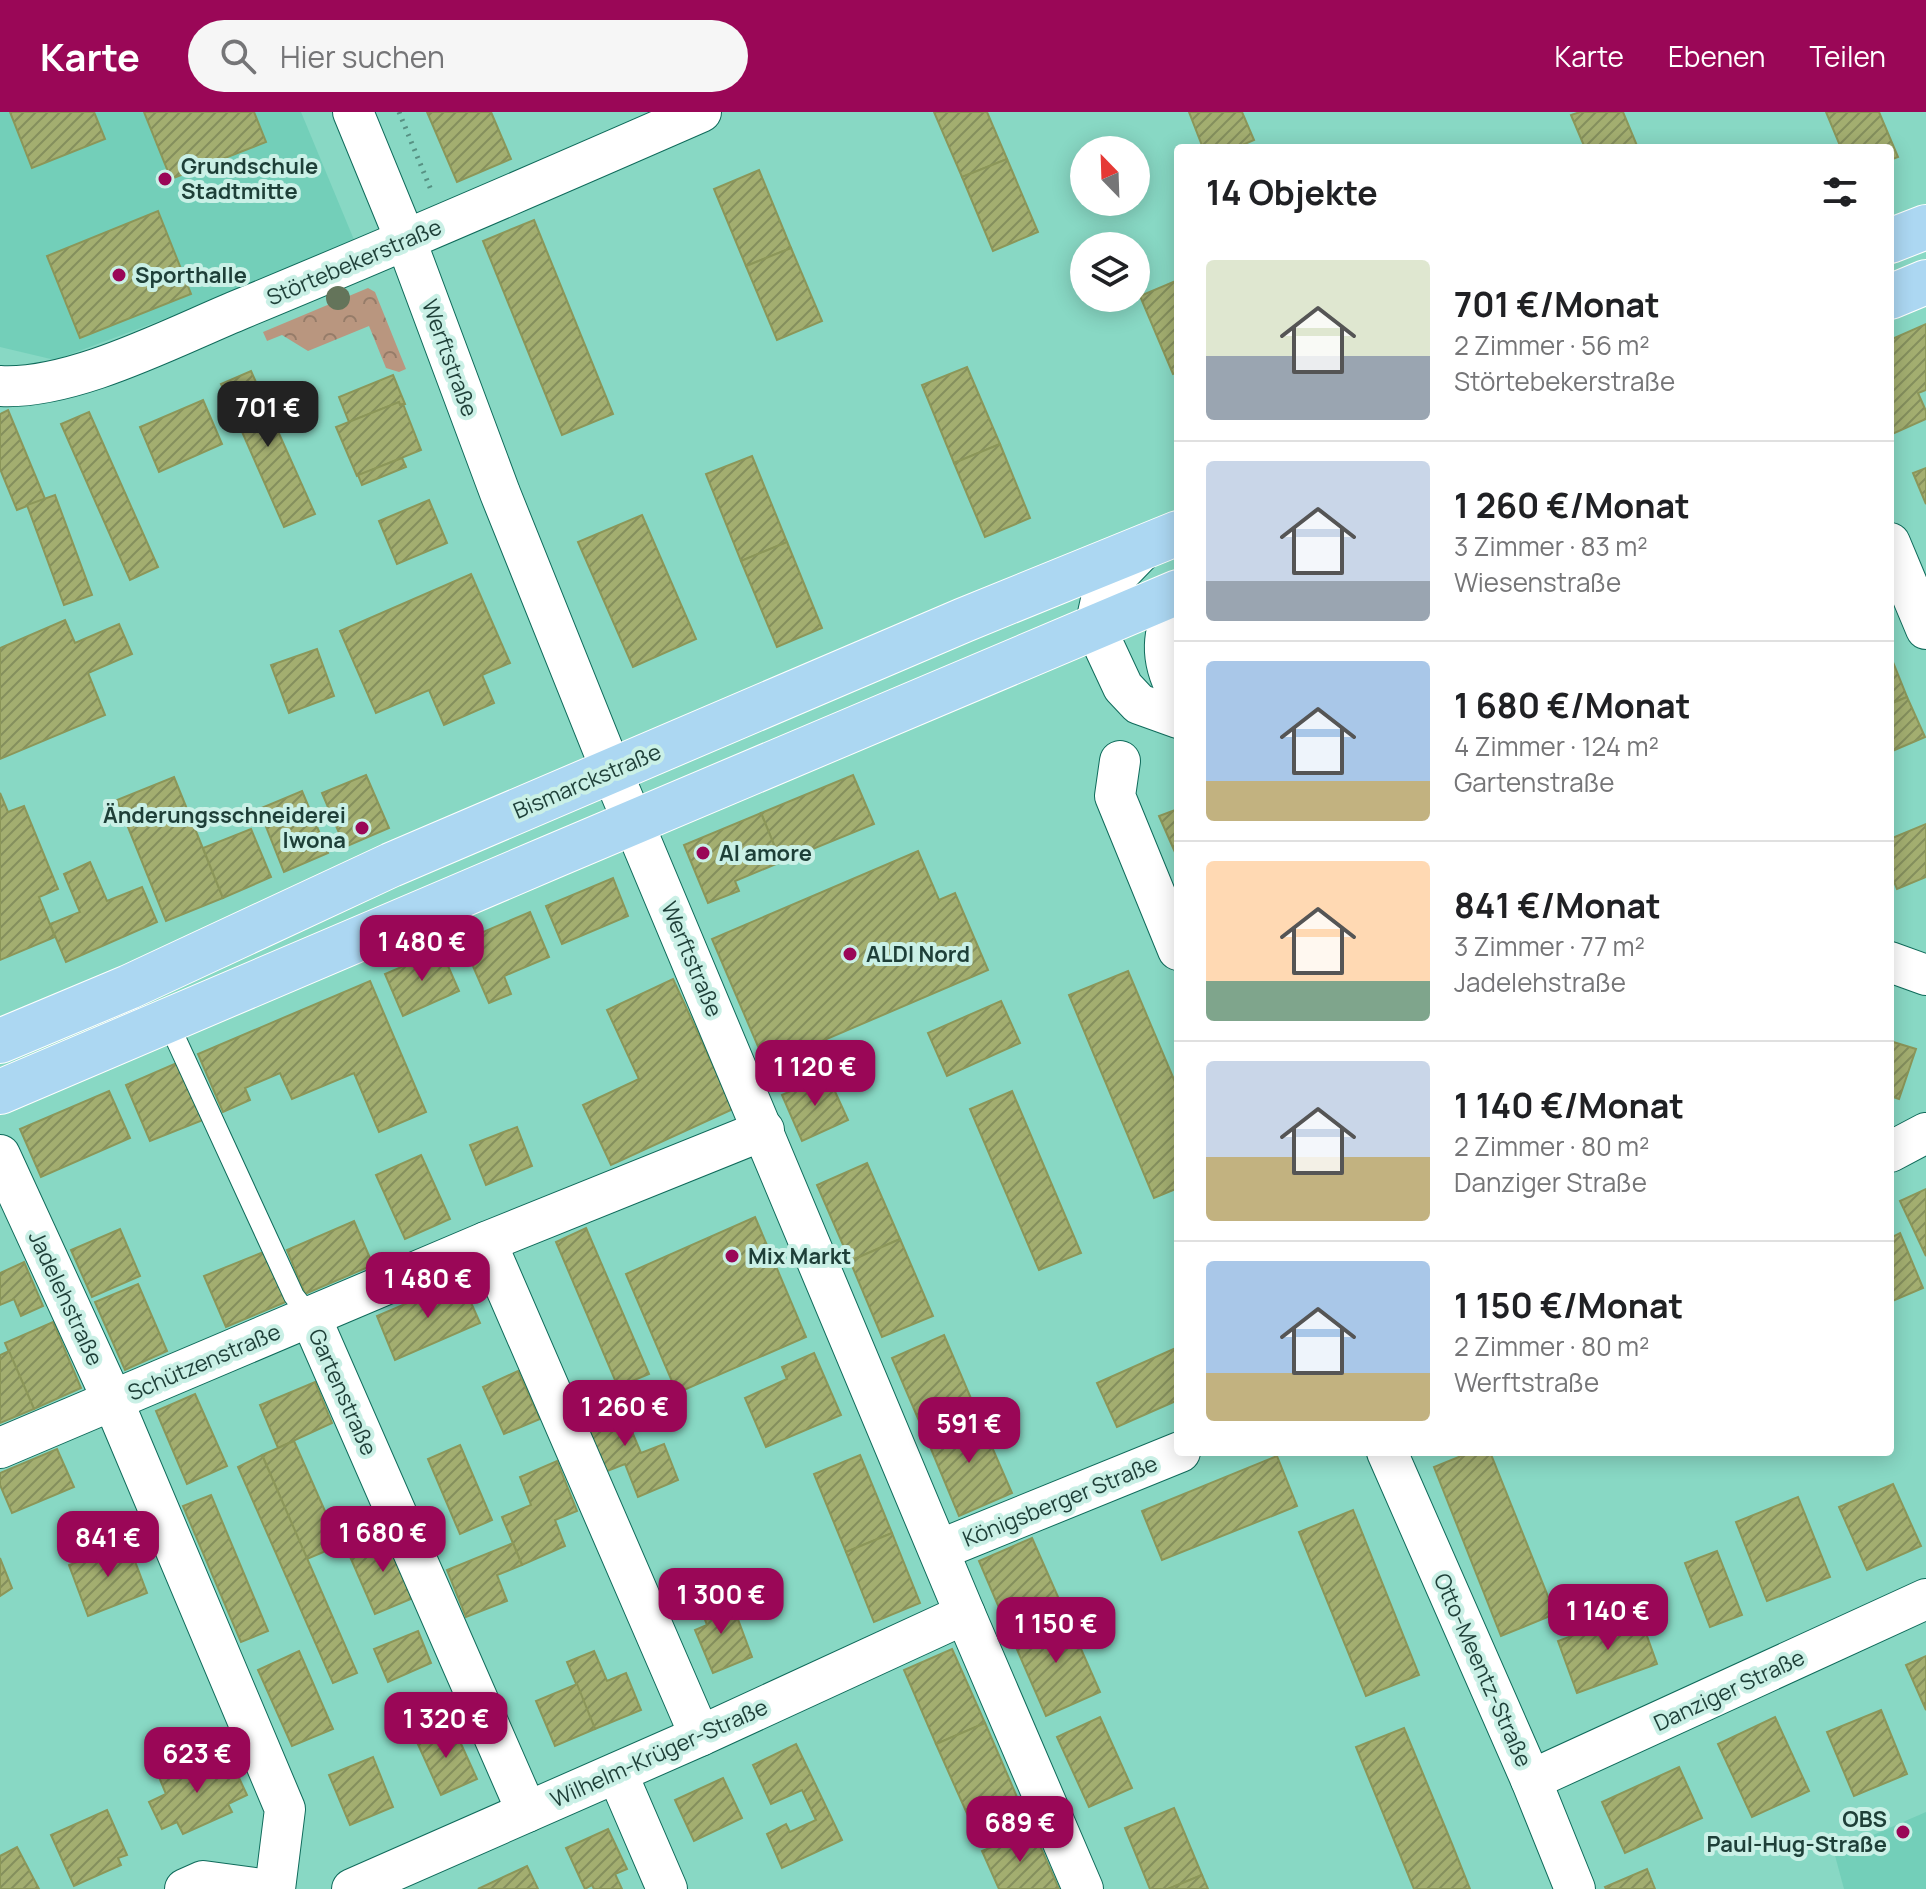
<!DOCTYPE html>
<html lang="de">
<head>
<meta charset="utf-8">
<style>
	:root { --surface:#fff; --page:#f6f6f6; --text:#202124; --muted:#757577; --line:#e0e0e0; --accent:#9a0757 }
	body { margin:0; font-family:Manrope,sans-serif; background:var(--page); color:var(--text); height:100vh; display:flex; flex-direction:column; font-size:30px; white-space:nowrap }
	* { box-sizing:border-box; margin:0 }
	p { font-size:26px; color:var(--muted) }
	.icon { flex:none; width:44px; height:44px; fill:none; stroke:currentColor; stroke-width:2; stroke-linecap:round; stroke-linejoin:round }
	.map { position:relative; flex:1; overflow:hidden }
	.drawer { position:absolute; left:1174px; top:32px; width:720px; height:1312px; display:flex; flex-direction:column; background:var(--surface); border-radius:8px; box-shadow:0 4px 20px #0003 }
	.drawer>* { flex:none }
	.needle { width:52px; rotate:337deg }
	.buttons { position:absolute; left:1070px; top:24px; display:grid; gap:16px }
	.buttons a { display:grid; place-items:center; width:80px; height:80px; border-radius:50%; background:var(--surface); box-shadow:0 4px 20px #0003; font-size:40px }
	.price { position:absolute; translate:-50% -68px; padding:0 18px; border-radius:16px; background:var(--accent); color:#fff; font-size:26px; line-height:52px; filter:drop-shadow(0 2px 4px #0008) }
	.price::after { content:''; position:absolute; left:50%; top:48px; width:24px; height:18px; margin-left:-12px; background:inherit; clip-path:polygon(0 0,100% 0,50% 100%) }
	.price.current { background:#222; color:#fff }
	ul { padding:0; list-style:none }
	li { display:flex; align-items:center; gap:24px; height:200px; padding:0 32px }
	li+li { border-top:2px solid var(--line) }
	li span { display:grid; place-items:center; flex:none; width:224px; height:160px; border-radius:8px; color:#555 }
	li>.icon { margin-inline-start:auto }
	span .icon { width:96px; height:96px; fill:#fffc; stroke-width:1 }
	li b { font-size:34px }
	h2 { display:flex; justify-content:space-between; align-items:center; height:96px; padding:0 32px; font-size:34px }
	header { display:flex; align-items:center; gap:48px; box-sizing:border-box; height:112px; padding:0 40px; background:var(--accent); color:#fff }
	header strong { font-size:38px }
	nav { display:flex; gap:44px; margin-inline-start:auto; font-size:28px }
	.search { width:560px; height:72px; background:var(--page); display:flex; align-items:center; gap:20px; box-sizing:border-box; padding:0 28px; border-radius:44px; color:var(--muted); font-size:30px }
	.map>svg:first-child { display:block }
</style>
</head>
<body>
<header>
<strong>Karte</strong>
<div class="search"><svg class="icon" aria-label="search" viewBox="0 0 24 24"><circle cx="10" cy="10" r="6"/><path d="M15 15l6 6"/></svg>Hier suchen</div>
<nav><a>Karte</a><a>Ebenen</a><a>Teilen</a></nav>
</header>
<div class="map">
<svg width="1926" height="1777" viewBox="0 0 1926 1777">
	<defs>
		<pattern id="forest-crowns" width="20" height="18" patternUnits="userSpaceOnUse" patternTransform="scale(2)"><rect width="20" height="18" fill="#b9967f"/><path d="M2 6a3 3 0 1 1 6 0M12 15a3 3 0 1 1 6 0" fill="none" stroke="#967c69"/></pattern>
		<pattern id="building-hatch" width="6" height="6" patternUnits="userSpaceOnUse" patternTransform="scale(2)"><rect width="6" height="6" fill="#a3ae70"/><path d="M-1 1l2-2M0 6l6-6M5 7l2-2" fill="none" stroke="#848f5d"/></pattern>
	</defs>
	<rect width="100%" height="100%" fill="#88d8c4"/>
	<g fill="#73cfb9">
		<polygon points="0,0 301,0 357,135 55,248 0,235"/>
		<polygon points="1926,1700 1926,1777 1844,1777 1834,1740"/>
	</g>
	<polygon fill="url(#forest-crowns)" points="368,176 375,180 406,257 399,260 386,256 369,214 308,239 282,223 267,229 263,220"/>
	<g fill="url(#building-hatch)" stroke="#8b9659" stroke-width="2">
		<polygon points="10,0 94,0 105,27 32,56"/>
		<polygon points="144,0 254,0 266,30 171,67"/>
		<polygon points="427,0 491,0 511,47 457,70"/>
		<polygon points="934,0 987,0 1007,47 962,65"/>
		<polygon points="1189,0 1242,0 1254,28 1236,36 1203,36"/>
		<polygon points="1580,0 1623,0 1638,36 1585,36 1571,3"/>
		<polygon points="1826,0 1879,0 1898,45 1890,48 1890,36 1841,36"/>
		<polygon points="1007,47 1038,120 993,139 962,65"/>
		<polygon points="759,58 791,136 746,154 714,77"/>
		<polygon points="158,99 191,182 80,226 47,144"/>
		<polygon points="534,108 613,302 562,323 483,129"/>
		<polygon points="791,136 822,209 777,228 746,154"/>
		<polygon points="1178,168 1178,260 1173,262 1140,184"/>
		<polygon points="1926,212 1926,278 1918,281 1926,299 1926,307 1890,323 1890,228"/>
		<polygon points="967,255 1000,332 954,351 922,273"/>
		<polygon points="251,259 315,402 284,415 221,272"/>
		<polygon points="393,263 405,292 400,293 399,290 349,310 339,285"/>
		<polygon points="203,288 222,332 159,360 140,315"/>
		<polygon points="399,290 400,293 403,292 421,338 357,364 336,315"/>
		<polygon points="8,298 45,387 17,398 0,357 0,302"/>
		<polygon points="89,300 158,455 130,468 61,312"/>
		<polygon points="1000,332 1030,406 985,425 954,351"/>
		<polygon points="752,344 787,430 741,449 706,362"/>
		<polygon points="402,346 406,355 362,373 358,363"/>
		<polygon points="1926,356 1926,392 1913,361"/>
		<polygon points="55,383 92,483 64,493 27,393"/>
		<polygon points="429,388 447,431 397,452 379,409"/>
		<polygon points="642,403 696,527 633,555 578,430"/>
		<polygon points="787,430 822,516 777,535 741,449"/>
		<polygon points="471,462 510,551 482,563 494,591 444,613 429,578 376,601 340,519"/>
		<polygon points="65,508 75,531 119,512 132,542 88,561 105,603 0,647 0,536"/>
		<polygon points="317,537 334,584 289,601 271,553"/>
		<polygon points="1891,545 1907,585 1890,592 1890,546"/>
		<polygon points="1907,585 1925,625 1890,640 1890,592"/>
		<polygon points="366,663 389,716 345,735 322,681"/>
		<polygon points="853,663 874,712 781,750 761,701"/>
		<polygon points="174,665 223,786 166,809 117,688"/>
		<polygon points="302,679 328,741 284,760 259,697"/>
		<polygon points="0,681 8,700 24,694 58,777 39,785 55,825 0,848"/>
		<polygon points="1178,697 1178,747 1159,704"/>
		<polygon points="761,701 781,750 735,769 739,779 708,791 684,733"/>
		<polygon points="1926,712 1926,765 1897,777 1890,760 1890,727"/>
		<polygon points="251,717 271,765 223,786 203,736"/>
		<polygon points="918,739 939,788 955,781 988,858 766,953 712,827"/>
		<polygon points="90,750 107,789 142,775 157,810 66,850 50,812 80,800 64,762"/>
		<polygon points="613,766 628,804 562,832 546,794"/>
		<polygon points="530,800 549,845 504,864 511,882 489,891 462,829"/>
		<polygon points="441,838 459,879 403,904 385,862"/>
		<polygon points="1128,859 1178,977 1178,1076 1154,1086 1069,883"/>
		<polygon points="673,867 733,997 611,1053 583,993 639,967 607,898"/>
		<polygon points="370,869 426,1000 379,1020 354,961 292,987 280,961 245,976 250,988 223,1000 198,942"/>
		<polygon points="1001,889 1020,931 947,964 928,921"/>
		<polygon points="1890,929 1916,937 1899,987 1890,984"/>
		<polygon points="179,950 203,1008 150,1029 126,973"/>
		<polygon points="827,962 848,1008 802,1029 782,983"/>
		<polygon points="109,979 130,1026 41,1065 20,1017"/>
		<polygon points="1012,979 1081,1141 1039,1158 970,997"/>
		<polygon points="517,1015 532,1054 486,1073 470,1033"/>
		<polygon points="421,1043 450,1107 405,1127 376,1063"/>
		<polygon points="867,1051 900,1127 850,1149 817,1073"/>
		<polygon points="1926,1077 1926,1144 1900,1089"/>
		<polygon points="755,1105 806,1225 677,1281 626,1162"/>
		<polygon points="354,1109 373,1153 305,1182 287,1138"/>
		<polygon points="586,1116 649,1262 618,1275 556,1130"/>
		<polygon points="120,1117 140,1164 92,1185 71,1138"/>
		<polygon points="1900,1121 1923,1176 1890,1190 1890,1126"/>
		<polygon points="900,1127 933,1204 882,1225 850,1149"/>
		<polygon points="266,1139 288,1189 226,1215 204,1164"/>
		<polygon points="24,1150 43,1194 21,1204 14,1187 0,1193 0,1161"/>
		<polygon points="461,1168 480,1211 395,1248 377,1204"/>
		<polygon points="138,1172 167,1239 125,1258 95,1190"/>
		<polygon points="53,1210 81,1276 34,1297 5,1231"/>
		<polygon points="944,1223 978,1303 926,1325 892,1246"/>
		<polygon points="1178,1235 1178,1288 1117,1315 1097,1271"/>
		<polygon points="9,1239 34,1297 0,1311 0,1243"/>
		<polygon points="814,1241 841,1303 766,1335 745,1286 787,1267 782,1255"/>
		<polygon points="518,1259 540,1307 504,1322 483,1275"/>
		<polygon points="315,1270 332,1311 278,1336 260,1293"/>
		<polygon points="195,1282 227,1354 187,1372 156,1299"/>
		<polygon points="617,1284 641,1341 664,1332 678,1368 638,1385 625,1352 602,1361 577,1301"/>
		<polygon points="978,1303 1012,1381 959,1404 926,1325"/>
		<polygon points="294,1329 340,1433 307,1447 262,1343"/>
		<polygon points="460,1333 492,1408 460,1422 428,1347"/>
		<polygon points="57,1337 74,1375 12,1401 0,1373 0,1361"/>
		<polygon points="1471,1340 1490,1340 1555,1502 1501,1524 1434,1355"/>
		<polygon points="262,1343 357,1561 333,1571 238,1355"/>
		<polygon points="860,1343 892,1421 846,1440 814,1362"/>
		<polygon points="1277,1344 1297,1394 1162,1448 1142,1399"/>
		<polygon points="557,1349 577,1399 555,1408 565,1434 522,1453 502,1405 531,1393 520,1365"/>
		<polygon points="1893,1372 1921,1434 1867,1458 1839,1395"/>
		<polygon points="211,1383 268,1519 241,1530 183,1394"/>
		<polygon points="1798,1385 1830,1465 1767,1489 1736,1410"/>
		<polygon points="1353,1398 1419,1563 1366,1584 1299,1420"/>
		<polygon points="391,1421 418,1484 375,1502 348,1440"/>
		<polygon points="892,1421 920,1491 874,1510 846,1440"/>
		<polygon points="1032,1426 1066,1503 1012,1526 979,1449"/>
		<polygon points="128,1431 147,1481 88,1504 69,1453"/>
		<polygon points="513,1431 522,1453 497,1463 507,1489 466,1505 447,1458"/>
		<polygon points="1717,1439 1742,1503 1710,1515 1685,1451"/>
		<polygon points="0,1446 12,1476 0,1484"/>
		<polygon points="708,1476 721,1508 736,1502 752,1545 713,1561 695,1518 707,1513 695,1482"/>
		<polygon points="1638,1499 1657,1552 1577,1581 1558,1529"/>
		<polygon points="1066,1503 1100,1580 1046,1604 1012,1526"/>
		<polygon points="418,1519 431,1551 388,1570 374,1537"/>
		<polygon points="952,1537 985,1611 936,1632 904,1558"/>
		<polygon points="299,1539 333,1617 292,1634 258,1558"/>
		<polygon points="594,1539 607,1569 626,1561 641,1598 595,1617 567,1550"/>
		<polygon points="1926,1544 1926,1598 1906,1553"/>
		<polygon points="577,1572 595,1617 555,1634 536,1589"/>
		<polygon points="1881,1598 1907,1662 1854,1684 1827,1620"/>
		<polygon points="1100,1605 1132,1676 1089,1695 1057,1625"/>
		<polygon points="1775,1605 1809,1679 1752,1705 1718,1632"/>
		<polygon points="985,1611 1017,1685 969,1706 936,1632"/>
		<polygon points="452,1612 477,1667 441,1683 416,1628"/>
		<polygon points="1404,1616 1452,1732 1470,1777 1414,1777 1356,1635"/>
		<polygon points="796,1632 842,1728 782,1756 767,1722 786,1712 790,1720 816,1708 802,1678 771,1692 753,1653"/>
		<polygon points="208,1642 216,1659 232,1651 247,1683 228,1692 232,1700 183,1722 177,1710 162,1717 149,1690 166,1682 159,1665"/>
		<polygon points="373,1645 393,1695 350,1713 329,1663"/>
		<polygon points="1679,1655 1702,1706 1625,1741 1602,1690"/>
		<polygon points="723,1666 742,1706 694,1729 675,1688"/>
		<polygon points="1174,1696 1202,1763 1168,1777 1150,1777 1125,1716"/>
		<polygon points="107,1698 127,1743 118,1746 121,1753 74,1774 51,1723"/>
		<polygon points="608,1717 627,1757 615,1762 622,1777 594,1777 592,1773 585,1777 566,1736"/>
		<polygon points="1033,1718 1059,1777 999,1777 982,1739"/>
		<polygon points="17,1735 39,1777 0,1777 0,1744"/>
		<polygon points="527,1754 538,1777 478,1777"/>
		<polygon points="1647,1757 1655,1777 1606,1777 1605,1775"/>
		<polygon points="1202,1763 1208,1777 1168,1777"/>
	</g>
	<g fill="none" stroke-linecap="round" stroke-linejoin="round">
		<defs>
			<polyline id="service" points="167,908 294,1184 310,1204"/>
			<g id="minor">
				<polyline points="353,0 406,129 500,381 612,660 965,1502 1083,1777"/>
				<path d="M0 274C73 278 173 225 241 197 396 133 548 67 701 0"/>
				<polyline points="1890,431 1926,517"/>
				<polyline points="1146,434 1113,468 1101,488 1095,515 1123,575 1139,592 1178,606"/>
				<path d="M1178 486C1162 521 1159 546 1178 581"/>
				<polyline points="1120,649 1115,684 1178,838"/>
				<polyline points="1890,850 1926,863"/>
				<polyline points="1890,1040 1926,1021"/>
				<polyline points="0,1043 113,1289 285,1697 275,1777"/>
				<polyline points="486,1130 700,1624"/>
				<polyline points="310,1204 527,1700"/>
				<polyline points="0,1336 486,1130 764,1018"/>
				<polyline points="1387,1340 1531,1668 1575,1777"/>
				<polyline points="939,1438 1180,1340"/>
				<polyline points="617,1661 667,1777"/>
				<polyline points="1531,1668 1926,1487"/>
				<polyline points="185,1777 203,1769 262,1777"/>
				<polyline points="352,1777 700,1624 965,1502"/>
			</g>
			<g id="primary">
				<polyline points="1890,129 1926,115"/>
				<polyline points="1890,185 1926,170"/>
				<polyline points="0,929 129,875 391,753 964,508 1178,421"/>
				<path d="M0 980C392 811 785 647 1178 480"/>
			</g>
		</defs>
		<use href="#service" stroke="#0f6b5b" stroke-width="22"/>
		<use href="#minor" stroke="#0f6b5b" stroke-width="42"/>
		<use href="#primary" stroke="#fff" stroke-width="46"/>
		<polyline stroke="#579183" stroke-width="5" stroke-dasharray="2 6" stroke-linecap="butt" points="399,0 431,78"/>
		<use href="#service" stroke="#fff" stroke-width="20"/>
		<use href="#minor" stroke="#fff" stroke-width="40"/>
		<use href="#primary" stroke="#acd7f2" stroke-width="44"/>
	</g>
	<circle fill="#64745a" cx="338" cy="186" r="12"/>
	<g fill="#9a0757" stroke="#caf0e6" stroke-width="3">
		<circle cx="165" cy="67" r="8"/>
		<circle cx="119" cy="163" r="8"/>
		<circle cx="362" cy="716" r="8"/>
		<circle cx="703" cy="741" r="8"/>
		<circle cx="850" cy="842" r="8"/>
		<circle cx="732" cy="1144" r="8"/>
		<circle cx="1903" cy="1720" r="8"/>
	</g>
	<g text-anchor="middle" stroke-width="8" stroke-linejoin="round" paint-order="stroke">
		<g font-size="22" font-weight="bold" fill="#1e3f38" stroke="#caf0e6" text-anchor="start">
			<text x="181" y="62">Grundschule<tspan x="181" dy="25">Stadtmitte</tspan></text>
			<text x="135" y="171">Sporthalle</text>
			<text x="346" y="711" text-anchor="end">Änderungsschneiderei<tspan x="346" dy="25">Iwona</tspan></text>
			<text x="719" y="749">Al amore</text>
			<text x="866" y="850">ALDI Nord</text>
			<text x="748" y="1152">Mix Markt</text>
			<text x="1887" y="1715" text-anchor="end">OBS<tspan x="1887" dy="25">Paul-Hug-Straße</tspan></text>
		</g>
		<g font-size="22" fill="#1e3f38" stroke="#caf0e6">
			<text transform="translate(354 150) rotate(-23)" y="8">Störtebekerstraße</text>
			<text transform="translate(450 246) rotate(70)" y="8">Werftstraße</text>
			<text transform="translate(587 669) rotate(-23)" y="8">Bismarckstraße</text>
			<text transform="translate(692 847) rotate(67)" y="8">Werftstraße</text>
			<text transform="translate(66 1186) rotate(65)" y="8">Jadelehstraße</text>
			<text transform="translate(204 1250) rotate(-23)" y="8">Schützenstraße</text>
			<text transform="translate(343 1280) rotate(66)" y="8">Gartenstraße</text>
			<text transform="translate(1060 1389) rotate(-22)" y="8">Königsberger Straße</text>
			<text transform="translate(1483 1558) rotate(66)" y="8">Otto-Meentz-Straße</text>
			<text transform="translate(1729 1578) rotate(-25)" y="8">Danziger Straße</text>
			<text transform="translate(659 1641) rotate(-24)" y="8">Wilhelm-Krüger-Straße</text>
		</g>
	</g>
</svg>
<div class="buttons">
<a><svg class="needle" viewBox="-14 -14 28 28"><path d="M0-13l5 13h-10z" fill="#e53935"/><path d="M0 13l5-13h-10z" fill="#757577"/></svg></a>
<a><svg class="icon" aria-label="layers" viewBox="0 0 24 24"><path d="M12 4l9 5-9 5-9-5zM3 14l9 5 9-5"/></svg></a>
</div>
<b class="price current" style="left:268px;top:337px">701 €</b>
<b class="price" style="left:422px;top:871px">1 480 €</b>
<b class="price" style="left:815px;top:996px">1 120 €</b>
<b class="price" style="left:428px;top:1208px">1 480 €</b>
<b class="price" style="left:625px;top:1336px">1 260 €</b>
<b class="price" style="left:969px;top:1353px">591 €</b>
<b class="price" style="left:383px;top:1462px">1 680 €</b>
<b class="price" style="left:108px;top:1467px">841 €</b>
<b class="price" style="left:721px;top:1524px">1 300 €</b>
<b class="price" style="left:1608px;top:1540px">1 140 €</b>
<b class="price" style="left:1056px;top:1553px">1 150 €</b>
<b class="price" style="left:446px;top:1648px">1 320 €</b>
<b class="price" style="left:197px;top:1683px">623 €</b>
<b class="price" style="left:1020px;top:1752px">689 €</b>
<section class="drawer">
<h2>14 Objekte<svg class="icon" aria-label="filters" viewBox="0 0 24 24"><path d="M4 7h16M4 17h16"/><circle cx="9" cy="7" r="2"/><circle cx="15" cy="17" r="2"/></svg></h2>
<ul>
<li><span style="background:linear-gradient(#dfe7d0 60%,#9aa5b1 0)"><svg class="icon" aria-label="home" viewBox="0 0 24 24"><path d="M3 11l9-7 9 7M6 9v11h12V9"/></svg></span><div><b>701 €/Monat</b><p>2 Zimmer · 56 m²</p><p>Störtebekerstraße</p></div></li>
<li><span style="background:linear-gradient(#c9d6e8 75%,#9aa5b1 0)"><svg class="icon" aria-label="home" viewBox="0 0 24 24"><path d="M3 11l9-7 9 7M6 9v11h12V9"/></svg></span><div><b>1 260 €/Monat</b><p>3 Zimmer · 83 m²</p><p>Wiesenstraße</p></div></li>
<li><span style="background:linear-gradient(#a9c7e8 75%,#c2b280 0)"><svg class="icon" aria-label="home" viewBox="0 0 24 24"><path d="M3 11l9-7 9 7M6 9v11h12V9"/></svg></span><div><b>1 680 €/Monat</b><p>4 Zimmer · 124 m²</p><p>Gartenstraße</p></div></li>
<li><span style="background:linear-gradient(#ffd9b3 75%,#7fa58c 0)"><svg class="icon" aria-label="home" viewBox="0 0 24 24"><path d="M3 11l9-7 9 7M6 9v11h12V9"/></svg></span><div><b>841 €/Monat</b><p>3 Zimmer · 77 m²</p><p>Jadelehstraße</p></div></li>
<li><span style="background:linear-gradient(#c9d6e8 60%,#c2b280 0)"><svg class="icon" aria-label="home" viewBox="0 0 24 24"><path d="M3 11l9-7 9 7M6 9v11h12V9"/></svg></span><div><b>1 140 €/Monat</b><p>2 Zimmer · 80 m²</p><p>Danziger Straße</p></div></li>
<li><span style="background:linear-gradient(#a9c7e8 70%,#c2b280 0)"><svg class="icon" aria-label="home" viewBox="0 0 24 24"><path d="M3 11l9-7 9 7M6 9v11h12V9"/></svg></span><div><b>1 150 €/Monat</b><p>2 Zimmer · 80 m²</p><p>Werftstraße</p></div></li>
</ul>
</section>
</div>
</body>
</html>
